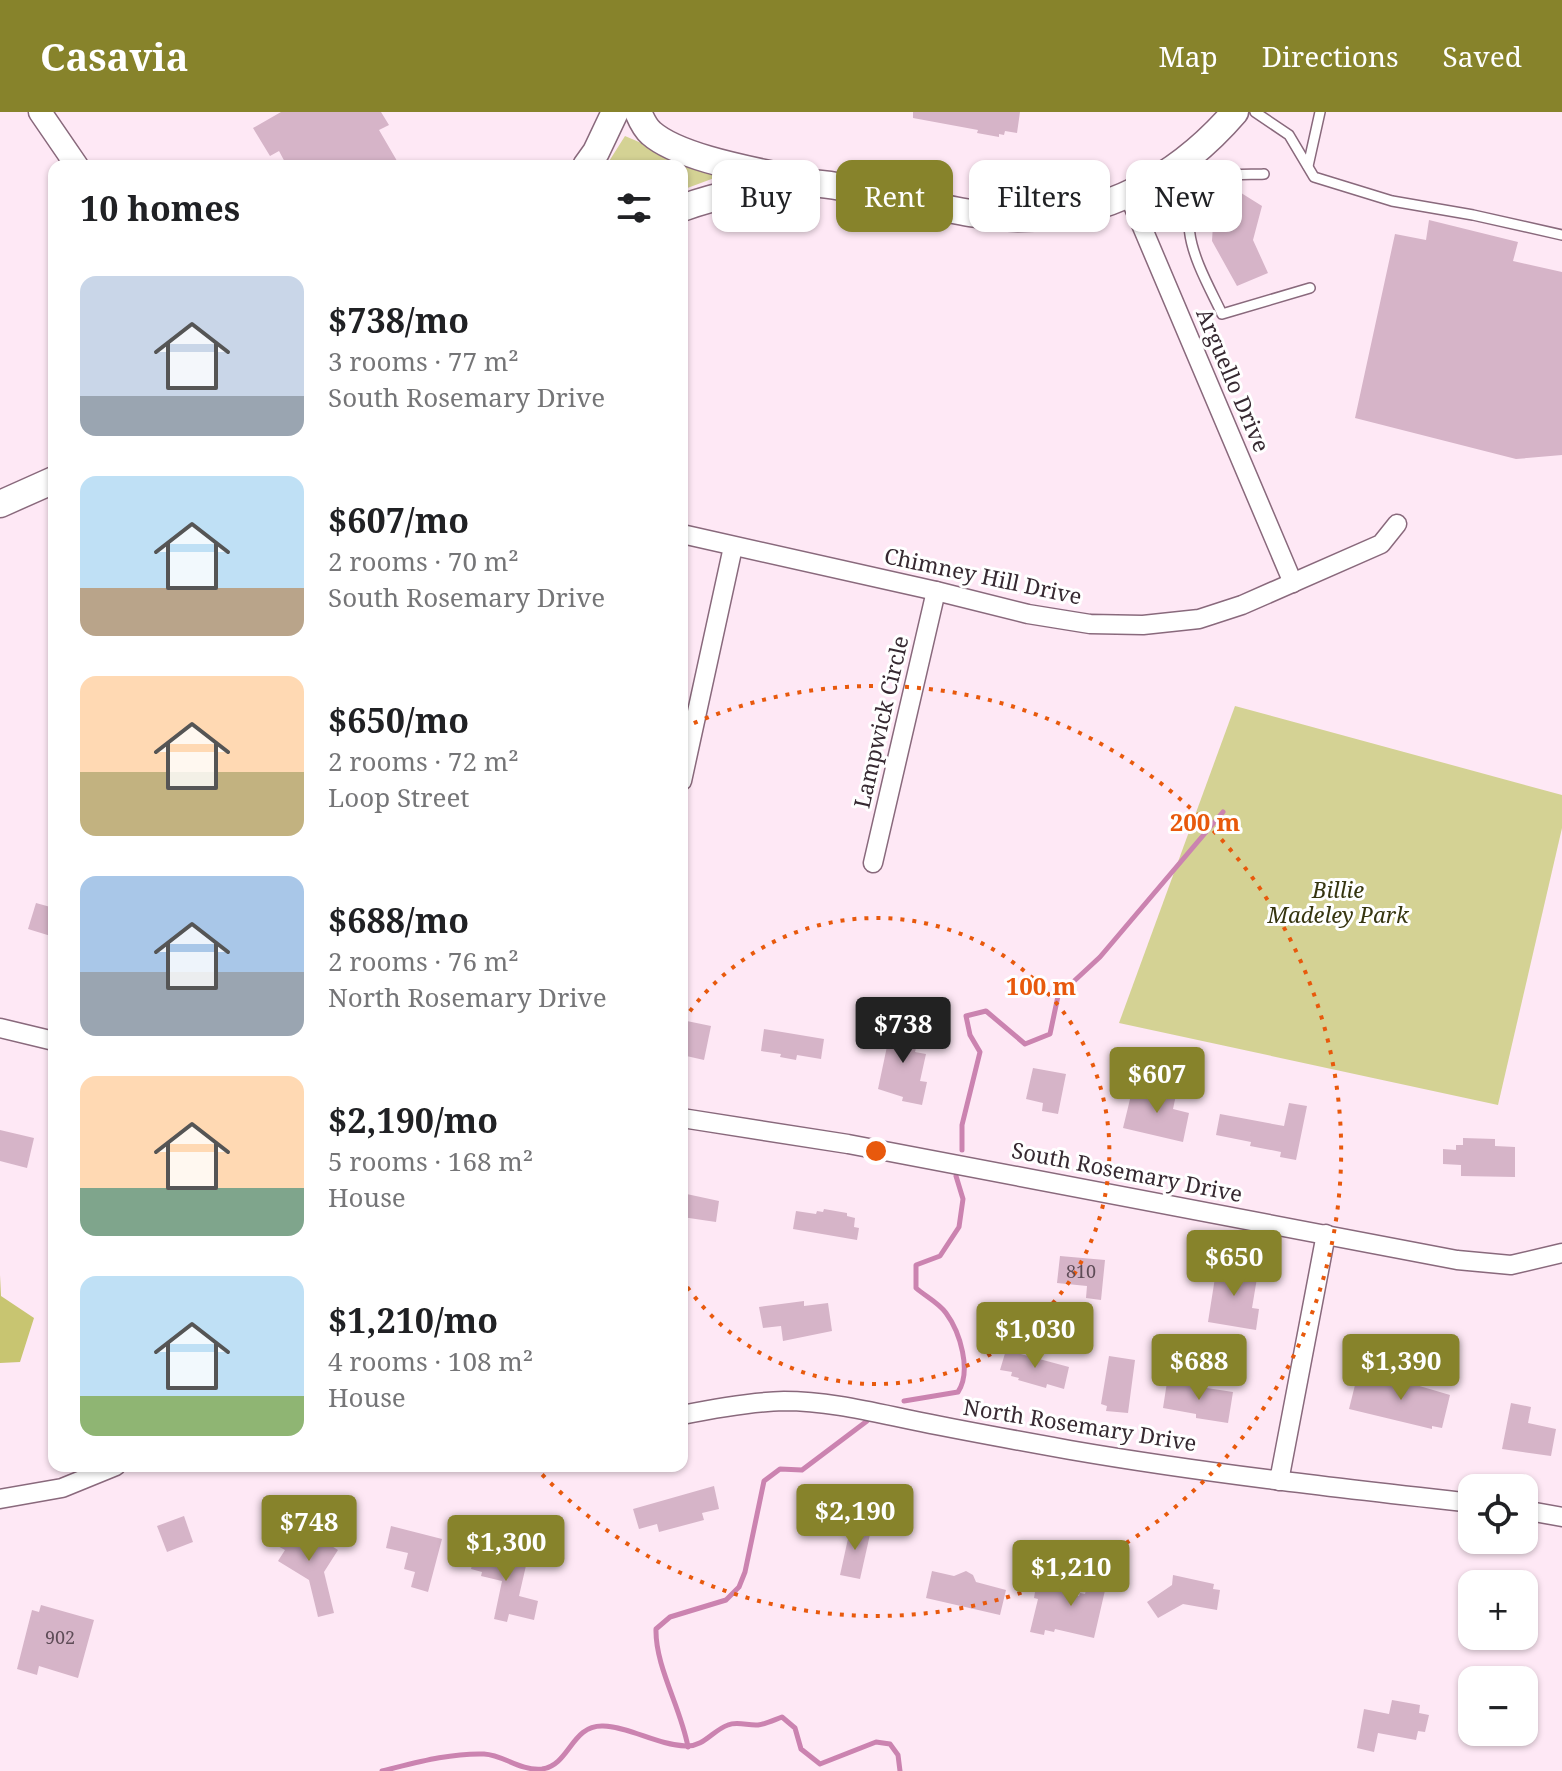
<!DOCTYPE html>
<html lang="en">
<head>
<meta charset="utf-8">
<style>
	:root { --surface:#fff; --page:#f2f2f2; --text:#202124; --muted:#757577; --accent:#87832b }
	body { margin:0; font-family:"Noto Serif",serif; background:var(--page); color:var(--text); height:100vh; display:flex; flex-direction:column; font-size:30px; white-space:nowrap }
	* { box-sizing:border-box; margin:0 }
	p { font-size:26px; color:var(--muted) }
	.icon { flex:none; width:44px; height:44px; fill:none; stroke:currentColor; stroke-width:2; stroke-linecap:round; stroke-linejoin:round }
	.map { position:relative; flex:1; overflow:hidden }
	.side { position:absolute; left:48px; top:48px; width:640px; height:1312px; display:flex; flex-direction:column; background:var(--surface); border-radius:16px; box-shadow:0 2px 6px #0004 }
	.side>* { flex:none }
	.top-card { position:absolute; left:712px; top:48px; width:730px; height:72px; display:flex; gap:16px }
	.tools { position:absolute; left:1458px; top:1362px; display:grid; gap:16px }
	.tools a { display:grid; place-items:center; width:80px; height:80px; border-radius:16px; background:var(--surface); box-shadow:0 2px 6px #0004; font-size:40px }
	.price { position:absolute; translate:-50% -68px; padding:0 18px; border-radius:8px; background:var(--accent); color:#fff; font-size:26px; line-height:52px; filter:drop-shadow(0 2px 4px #0008) }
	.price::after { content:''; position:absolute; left:50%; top:48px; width:24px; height:18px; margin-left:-12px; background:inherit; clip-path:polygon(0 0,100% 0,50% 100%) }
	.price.on { background:#222; color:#fff }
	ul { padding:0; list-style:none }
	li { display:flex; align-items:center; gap:24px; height:200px; padding:0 32px }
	li span { display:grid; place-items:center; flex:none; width:224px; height:160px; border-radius:16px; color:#555 }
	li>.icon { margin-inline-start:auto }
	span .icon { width:96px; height:96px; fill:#fffc; stroke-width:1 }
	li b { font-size:34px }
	h2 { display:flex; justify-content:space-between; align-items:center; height:96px; padding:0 32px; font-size:34px }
	.pill { padding:0 28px; border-radius:16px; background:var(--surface); box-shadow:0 2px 6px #0004; font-size:28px; line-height:72px }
	.pill.on { background:var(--accent); color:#fff }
	header { display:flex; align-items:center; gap:48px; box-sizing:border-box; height:112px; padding:0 40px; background:var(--accent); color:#fff }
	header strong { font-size:38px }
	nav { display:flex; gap:44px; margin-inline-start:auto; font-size:28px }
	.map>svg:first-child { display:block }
</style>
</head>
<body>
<header>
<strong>Casavia</strong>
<nav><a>Map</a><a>Directions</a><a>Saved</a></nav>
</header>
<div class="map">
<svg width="1562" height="1659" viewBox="0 0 1562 1659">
	<rect width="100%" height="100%" fill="#fee8f5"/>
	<g fill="#d4d294">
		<polygon points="625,24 716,63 717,65 682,78 682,54 606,54"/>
		<polygon points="1235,594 1562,683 1562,716 1498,993 1119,911"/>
	</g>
	<polygon fill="#c8c571" points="0,1163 1,1184 34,1206 20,1250 0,1251"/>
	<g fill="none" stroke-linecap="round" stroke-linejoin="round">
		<g stroke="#cb83b0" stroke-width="5">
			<polyline points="962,1038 962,1013 980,940 970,923 966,904 986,899 1025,932 1050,922 1058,884 1100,845 1223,700"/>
			<path d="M904 1289 958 1280C972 1259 960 1220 946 1201 939 1191 925 1184 916 1176V1153L940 1144 959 1115 963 1087 956 1064"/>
			<path d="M688 1635C681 1596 655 1554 656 1517L670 1505 726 1488 739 1475 745 1460 764 1369 780 1357 802 1358 867 1309"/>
			<path d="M382 1659C415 1651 449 1641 484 1642 504 1643 519 1659 542 1657 570 1653 571 1613 603 1614 631 1615 657 1633 686 1634 704 1635 713 1618 728 1613 737 1609 749 1614 758 1613 766 1612 774 1608 782 1605L795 1616 801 1637 820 1652 876 1630 890 1632 898 1643 900 1659"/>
		</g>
	</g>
	<g fill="#d6b4c8">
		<polygon points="281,0 381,0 389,13 379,18 400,54 287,54 279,39 270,44 253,16"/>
		<polygon points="913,0 1020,0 1017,21 1005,19 1004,23 999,22 999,25 977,21 978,18 913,6"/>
		<polygon points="1217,78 1238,79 1262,94 1253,128 1268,161 1237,174 1212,129 1213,112 1198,103 1208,83"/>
		<polygon points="1429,108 1518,130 1513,149 1562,160 1562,343 1516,347 1355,306 1395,122 1426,128"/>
		<polygon points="36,791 54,796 54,825 28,817"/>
		<polygon points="893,906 912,910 908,929 917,931 915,940 926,942 920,969 927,970 922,993 902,989 903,985 878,977"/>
		<polygon points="682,908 711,914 704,948 682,943"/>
		<polygon points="764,917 824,927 821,947 797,943 796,948 780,945 781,942 761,939"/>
		<polygon points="1033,956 1066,962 1058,1002 1042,999 1043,991 1026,987"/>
		<polygon points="1161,974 1177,978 1173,997 1189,1001 1183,1030 1123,1016 1132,979 1159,985"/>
		<polygon points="1289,991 1307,994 1296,1048 1280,1045 1281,1040 1250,1034 1251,1030 1216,1023 1220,1002 1284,1014"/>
		<polygon points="0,1018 34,1026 27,1056 0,1049"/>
		<polygon points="1463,1026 1495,1027 1495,1034 1515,1035 1515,1065 1461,1064 1461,1053 1443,1052 1443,1037 1456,1038 1456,1033 1463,1033"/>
		<polygon points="682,1081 719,1089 716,1110 682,1105"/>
		<polygon points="824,1097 847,1101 847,1104 855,1106 854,1115 859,1116 857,1128 793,1117 796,1099 816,1102 817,1099 823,1100"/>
		<polygon points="1060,1144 1105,1148 1101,1188 1086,1186 1087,1174 1057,1171"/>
		<polygon points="1217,1153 1258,1160 1252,1196 1259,1197 1256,1218 1208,1210"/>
		<polygon points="804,1189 804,1194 828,1191 832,1219 783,1229 781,1214 763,1216 759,1195"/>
		<polygon points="1006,1238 1069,1255 1064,1277 1047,1272 1046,1276 1018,1268 1019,1266 1011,1264 1012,1260 1000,1258"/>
		<polygon points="1109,1244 1135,1248 1128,1301 1106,1299 1107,1294 1101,1292"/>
		<polygon points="1357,1265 1387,1272 1389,1265 1450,1283 1442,1316 1432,1314 1432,1317 1349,1297"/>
		<polygon points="1167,1270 1233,1280 1228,1311 1196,1306 1196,1302 1163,1296"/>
		<polygon points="1511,1291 1531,1295 1528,1311 1556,1317 1551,1344 1502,1337"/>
		<polygon points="714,1374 719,1397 702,1401 704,1408 659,1420 657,1412 639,1417 633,1397"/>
		<polygon points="184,1404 193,1430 167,1440 157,1414"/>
		<polygon points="851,1413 871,1418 860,1467 840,1463"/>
		<polygon points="300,1414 338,1438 324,1460 334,1501 318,1505 309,1468 278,1449 285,1438 274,1432 285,1415 295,1422"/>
		<polygon points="391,1414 442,1427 428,1480 411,1475 415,1460 404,1457 408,1441 386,1436"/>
		<polygon points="477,1433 488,1436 487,1440 516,1448 517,1443 528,1445 519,1484 538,1489 534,1508 509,1502 507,1510 494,1507 502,1469 481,1464 482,1460 471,1457"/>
		<polygon points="1091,1457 1109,1461 1094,1526 1055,1517 1054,1520 1045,1518 1044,1523 1030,1520 1038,1487 1034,1486 1036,1474 1079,1484 1080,1481 1085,1482"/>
		<polygon points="932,1459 954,1464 966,1459 973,1463 976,1470 1006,1478 1000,1503 926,1486"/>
		<polygon points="1173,1463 1214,1472 1213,1477 1220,1478 1217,1498 1183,1492 1158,1506 1147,1490 1172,1473"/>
		<polygon points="41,1493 94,1508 78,1566 39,1554 37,1563 17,1557 32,1498 39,1500"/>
		<polygon points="1392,1588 1420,1593 1419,1601 1429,1603 1425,1620 1418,1619 1416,1628 1378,1621 1374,1640 1357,1636 1364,1597 1389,1602"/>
	</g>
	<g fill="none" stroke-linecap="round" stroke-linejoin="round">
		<defs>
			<g id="service">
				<polyline points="1255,0 1289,23 1314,65 1392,89 1473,103 1562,123"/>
				<polyline points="1308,54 1320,0"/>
				<path d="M1264 62C1251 63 1233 61 1221 66 1159 93 1203 161 1222 202L1310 176"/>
			</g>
			<g id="minor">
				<polyline points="1129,84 1293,471"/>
				<polyline points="682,422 936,479 1028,502 1090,512 1143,513 1199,507 1242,493 1381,432 1397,412"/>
				<polyline points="682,669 733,435"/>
				<polyline points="873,751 936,479"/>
				<polyline points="0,916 54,929"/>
				<polyline points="682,1006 848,1032 1457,1148 1511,1153 1562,1141"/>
				<path d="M682 1303C716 1296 749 1290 784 1289 831 1289 876 1301 921 1310 970 1320 1020 1329 1070 1338 1203 1361 1338 1376 1472 1391"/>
				<polyline points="1279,1369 1326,1122"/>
				<polyline points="0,1387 62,1376 116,1354"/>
				<polyline points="1524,1398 1562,1405"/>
			</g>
			<polyline id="tertiary" points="40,0 77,54"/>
			<g id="secondary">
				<path d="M638 0C641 7 645 16 651 21 679 46 756 59 793 67"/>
				<polyline points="586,54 596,40 615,0"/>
				<path d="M682 96C717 83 770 72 807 71 835 71 875 83 903 88 941 95 980 105 1018 106 1105 106 1179 65 1235 0"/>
				<polyline points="0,392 54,368"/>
			</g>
		</defs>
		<use href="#service" stroke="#89697c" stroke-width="12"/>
		<use href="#minor" stroke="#89697c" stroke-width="21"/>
		<use href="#tertiary" stroke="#89697c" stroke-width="25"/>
		<use href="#secondary" stroke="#89697c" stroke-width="29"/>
		<use href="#service" stroke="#fff" stroke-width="9"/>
		<use href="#minor" stroke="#fff" stroke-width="18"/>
		<use href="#tertiary" stroke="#fff" stroke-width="22"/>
		<use href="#secondary" stroke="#fff" stroke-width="26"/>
	</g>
	<g fill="none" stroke="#e8590c" stroke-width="4" stroke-dasharray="4 8">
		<path d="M683 909A233 233 0 1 1 683 1169"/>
		<path d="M683 616A465 465 0 1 1 536 1356"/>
	</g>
	<g text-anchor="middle" stroke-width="6" stroke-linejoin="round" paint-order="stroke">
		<g font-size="18" fill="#5e4c57">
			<text x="1081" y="1166">810</text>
			<text x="60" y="1532">902</text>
		</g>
		<g font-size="22" fill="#362931" stroke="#fff">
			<text transform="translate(1233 268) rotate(67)" y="8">Arguello Drive</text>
			<text transform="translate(983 464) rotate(12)" y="8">Chimney Hill Drive</text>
			<text transform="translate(881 610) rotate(-77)" y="8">Lampwick Circle</text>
			<text transform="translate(1127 1060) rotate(11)" y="8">South Rosemary Drive</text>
			<text transform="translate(1080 1313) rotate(9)" y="8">North Rosemary Drive</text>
		</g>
		<g font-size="22" font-style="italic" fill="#363510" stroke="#fff">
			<text x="1338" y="786">Billie<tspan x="1338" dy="25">Madeley Park</tspan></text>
		</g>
	</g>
	<circle cx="876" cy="1039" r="12" fill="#e8590c" stroke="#fff" stroke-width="4"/>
	<g font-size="24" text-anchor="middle" font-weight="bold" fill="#e8590c" stroke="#fff" stroke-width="6" stroke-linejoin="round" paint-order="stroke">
		<text x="1205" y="719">200 m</text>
		<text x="1041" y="883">100 m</text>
	</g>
</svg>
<div class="tools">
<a><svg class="icon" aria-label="locate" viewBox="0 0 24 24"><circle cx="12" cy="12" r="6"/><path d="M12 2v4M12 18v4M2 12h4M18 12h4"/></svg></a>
<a>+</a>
<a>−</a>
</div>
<b class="price on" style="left:903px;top:953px">$738</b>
<b class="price" style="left:1157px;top:1003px">$607</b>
<b class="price" style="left:1234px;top:1186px">$650</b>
<b class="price" style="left:1035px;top:1258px">$1,030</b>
<b class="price" style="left:1199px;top:1290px">$688</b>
<b class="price" style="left:1401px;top:1290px">$1,390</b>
<b class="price" style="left:855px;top:1440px">$2,190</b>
<b class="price" style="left:309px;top:1451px">$748</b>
<b class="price" style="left:506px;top:1471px">$1,300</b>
<b class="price" style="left:1071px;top:1496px">$1,210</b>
<div class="top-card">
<a class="pill">Buy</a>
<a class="pill on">Rent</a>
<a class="pill">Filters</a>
<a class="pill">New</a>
</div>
<section class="side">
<h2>10 homes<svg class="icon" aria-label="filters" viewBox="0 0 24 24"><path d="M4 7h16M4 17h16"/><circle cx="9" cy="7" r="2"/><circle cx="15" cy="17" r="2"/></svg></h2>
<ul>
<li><span style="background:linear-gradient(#c9d6e8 75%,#9aa5b1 0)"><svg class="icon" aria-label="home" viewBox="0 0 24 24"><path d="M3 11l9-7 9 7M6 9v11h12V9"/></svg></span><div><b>$738/mo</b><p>3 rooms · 77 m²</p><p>South Rosemary Drive</p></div></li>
<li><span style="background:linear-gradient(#bfe0f5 70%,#b9a48a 0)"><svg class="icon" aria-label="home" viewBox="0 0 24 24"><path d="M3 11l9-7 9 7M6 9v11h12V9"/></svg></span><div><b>$607/mo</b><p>2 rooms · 70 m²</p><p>South Rosemary Drive</p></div></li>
<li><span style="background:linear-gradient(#ffd9b3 60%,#c2b280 0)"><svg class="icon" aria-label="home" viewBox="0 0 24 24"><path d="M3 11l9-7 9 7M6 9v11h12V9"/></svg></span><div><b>$650/mo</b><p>2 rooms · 72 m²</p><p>Loop Street</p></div></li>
<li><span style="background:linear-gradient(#a9c7e8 60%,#9aa5b1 0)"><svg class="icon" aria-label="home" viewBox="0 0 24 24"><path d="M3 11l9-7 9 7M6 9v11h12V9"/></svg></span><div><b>$688/mo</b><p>2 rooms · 76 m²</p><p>North Rosemary Drive</p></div></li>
<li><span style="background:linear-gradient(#ffd9b3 70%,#7fa58c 0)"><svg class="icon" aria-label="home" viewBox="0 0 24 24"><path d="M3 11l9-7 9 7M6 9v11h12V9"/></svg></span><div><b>$2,190/mo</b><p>5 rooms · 168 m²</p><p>House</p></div></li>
<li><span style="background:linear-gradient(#bfe0f5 75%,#8fb573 0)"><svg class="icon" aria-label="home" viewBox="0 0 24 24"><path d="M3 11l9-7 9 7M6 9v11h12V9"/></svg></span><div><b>$1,210/mo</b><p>4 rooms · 108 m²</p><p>House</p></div></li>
</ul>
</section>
</div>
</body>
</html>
